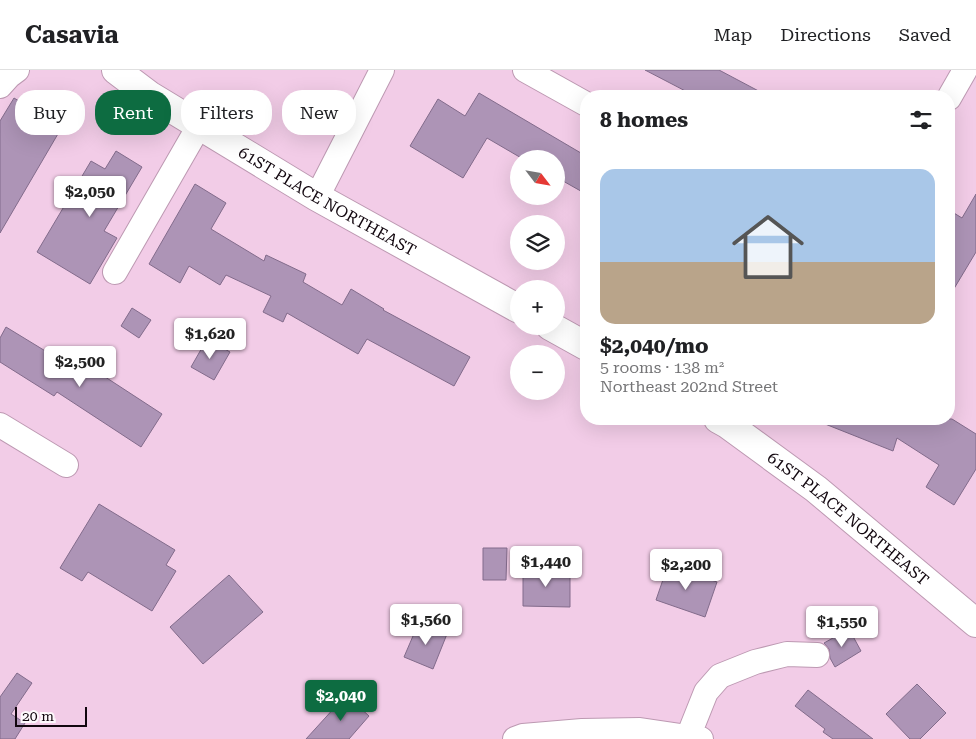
<!DOCTYPE html>
<html lang="en">
<head>
<meta charset="utf-8">
<style>
	:root { --surface:#fff; --page:#f6f6f6; --text:#202124; --muted:#757577; --line:#e0e0e0; --accent:#0d6c41 }
	body { margin:0; font-family:"Roboto Serif",serif; background:var(--page); color:var(--text); height:100vh; display:flex; flex-direction:column; font-size:19px; white-space:nowrap }
	* { box-sizing:border-box; margin:0 }
	p { font-size:16px; color:var(--muted) }
	.icon { flex:none; width:28px; height:28px; fill:none; stroke:currentColor; stroke-width:2; stroke-linecap:round; stroke-linejoin:round }
	.map { position:relative; flex:1; overflow:hidden }
	.side { position:absolute; left:580px; top:20px; width:375px; height:335px; display:flex; flex-direction:column; background:var(--surface); border-radius:20px; box-shadow:0 5px 20px #0002 }
	.side>* { flex:none }
	.guide { position:absolute; left:15px; top:20px; width:475px; height:45px; display:flex; gap:10px }
	.needle { width:32px; rotate:121deg }
	.buttons { position:absolute; left:510px; top:80px; display:grid; gap:10px }
	.buttons a { display:grid; place-items:center; width:55px; height:55px; border-radius:50%; background:var(--surface); box-shadow:0 5px 20px #0002; font-size:25px }
	.scale { position:absolute; left:15px; bottom:12px; width:72px; box-sizing:border-box; padding-left:5px; border:2px solid #12070f; border-top:0; font-size:14px; line-height:18px; white-space:nowrap; color:#12070f; -webkit-text-stroke:4px #fdf9fc; paint-order:stroke }
	.price { position:absolute; translate:-50% -42px; padding:0 11px; border-radius:5px; background:#fff; color:#222; font-size:16px; line-height:32px; filter:drop-shadow(0 1px 2px #0008) }
	.price::after { content:''; position:absolute; left:50%; top:30px; width:15px; height:11px; margin-left:-8px; background:inherit; clip-path:polygon(0 0,100% 0,50% 100%) }
	.price.current { background:var(--accent); color:#fff }
	ul { padding:0; list-style:none }
	li { display:grid; align-content:center; gap:10px; height:265px; padding:0 20px }
	li+li { border-top:1px solid var(--line) }
	li span { display:grid; place-items:center; height:155px; border-radius:15px; color:#555 }
	li>.icon { margin-inline-start:auto }
	span .icon { width:90px; height:90px; fill:#fffc; stroke-width:1 }
	li b { font-size:21px }
	h2 { display:flex; justify-content:space-between; align-items:center; height:60px; padding:0 20px; font-size:21px }
	.chip { padding:0 18px; border-radius:20px; background:var(--surface); box-shadow:0 5px 20px #0002; font-size:18px; line-height:45px }
	.chip.current { background:var(--accent); color:#fff }
	header { display:flex; align-items:center; gap:30px; box-sizing:border-box; height:70px; padding:0 25px; background:var(--surface); border-bottom:1px solid var(--line) }
	header strong { font-size:24px }
	nav { display:flex; gap:28px; margin-inline-start:auto; font-size:18px }
	.map>svg:first-child { display:block }
</style>
</head>
<body>
<header>
<strong>Casavia</strong>
<nav><a>Map</a><a>Directions</a><a>Saved</a></nav>
</header>
<div class="map">
<svg width="976" height="669" viewBox="0 0 976 669">
	<rect width="100%" height="100%" fill="#f2cce7"/>
	<g fill="#ad94b6" stroke="#826b8b">
		<polygon points="645,0 719,0 768,26 695,26"/>
		<polygon points="479,23 586,86 586,124 556,107 556,89 523,89 487,68 463,108 410,76 438,29 465,46"/>
		<polygon points="14,28 62,57 0,163 0,51"/>
		<polygon points="116,81 142,97 104,161 117,168 90,214 37,182 91,91 105,99"/>
		<polygon points="195,114 226,133 211,159 264,191 266,185 306,204 303,212 342,235 351,219 384,239 383,240 470,287 454,316 367,269 358,284 287,243 283,252 263,242 271,226 226,205 220,215 189,196 180,213 149,194"/>
		<polygon points="976,124 976,182 949,227 949,140 962,148"/>
		<polygon points="132,238 151,250 139,268 121,256"/>
		<polygon points="6,257 88,307 93,299 162,344 141,377 57,322 54,326 0,292 0,268"/>
		<polygon points="207,269 230,282 214,310 191,297"/>
		<polygon points="815,349 952,349 976,364 976,399 954,435 926,417 939,395 897,368 893,381 815,350"/>
		<polygon points="99,434 175,480 166,495 176,501 152,541 88,502 82,511 60,498"/>
		<polygon points="483,478 507,478 506,510 483,510"/>
		<polygon points="668,495 717,512 705,547 656,530"/>
		<polygon points="523,498 570,499 570,537 523,536"/>
		<polygon points="229,505 263,542 203,594 170,557"/>
		<polygon points="419,552 447,564 433,599 404,587"/>
		<polygon points="849,559 861,581 835,597 830,588 829,579 824,573"/>
		<polygon points="17,603 32,613 11,644 25,653 15,669 0,669 0,627"/>
		<polygon points="917,614 946,643 920,669 910,669 886,644"/>
		<polygon points="808,620 873,669 833,669 823,662 825,659 795,636"/>
		<polygon points="346,625 369,646 349,669 306,669"/>
	</g>
	<g fill="none" stroke-linecap="round" stroke-linejoin="round">
		<defs>
			<g id="minor">
				<polyline points="525,0 586,34"/>
				<polyline points="0,16 9,6 17,0"/>
				<polyline points="949,28 965,0"/>
				<polyline points="317,127 382,0"/>
				<polyline points="115,202 199,56"/>
				<polyline points="0,355 66,395"/>
				<polyline points="688,667 706,622 720,606 755,592 787,584 817,585"/>
				<polyline points="515,669 523,666 582,661 640,660 701,669"/>
			</g>
			<g id="major">
				<path id="s1" d="M116 0 149 25 317 127 519 239"/>
				<polyline points="550,256 586,276"/>
				<path id="s2" d="M718 349 727 354 816 419 976 553"/>
			</g>
		</defs>
		<use href="#minor" stroke="#bd99b2" stroke-width="26"/>
		<use href="#major" stroke="#bd99b2" stroke-width="30"/>
		<use href="#minor" stroke="#fff" stroke-width="24"/>
		<use href="#major" stroke="#fff" stroke-width="28"/>
	</g>
	<g text-anchor="middle" stroke-width="4" stroke-linejoin="round" paint-order="stroke">
		<g font-size="16" fill="#12070f" stroke="#fdf9fc">
			<text dy="6" stroke="none"><textPath href="#s1" startOffset="249">61ST PLACE NORTHEAST</textPath></text>
			<text dy="6" stroke="none"><textPath href="#s2" startOffset="164">61ST PLACE NORTHEAST</textPath></text>
		</g>
	</g>
</svg>
<div class="buttons">
<a><svg class="needle" viewBox="-14 -14 28 28"><path d="M0-13l5 13h-10z" fill="#e53935"/><path d="M0 13l5-13h-10z" fill="#757577"/></svg></a>
<a><svg class="icon" aria-label="layers" viewBox="0 0 24 24"><path d="M12 4l9 5-9 5-9-5zM3 14l9 5 9-5"/></svg></a>
<a>+</a>
<a>−</a>
</div>
<div class="scale">20 m</div>
<b class="price" style="left:90px;top:148px">$2,050</b>
<b class="price" style="left:210px;top:290px">$1,620</b>
<b class="price" style="left:80px;top:318px">$2,500</b>
<b class="price" style="left:546px;top:518px">$1,440</b>
<b class="price" style="left:686px;top:521px">$2,200</b>
<b class="price" style="left:426px;top:576px">$1,560</b>
<b class="price" style="left:842px;top:578px">$1,550</b>
<b class="price current" style="left:341px;top:652px">$2,040</b>
<div class="guide">
<a class="chip">Buy</a>
<a class="chip current">Rent</a>
<a class="chip">Filters</a>
<a class="chip">New</a>
</div>
<section class="side">
<h2>8 homes<svg class="icon" aria-label="filters" viewBox="0 0 24 24"><path d="M4 7h16M4 17h16"/><circle cx="9" cy="7" r="2"/><circle cx="15" cy="17" r="2"/></svg></h2>
<ul>
<li><span style="background:linear-gradient(#a9c7e8 60%,#b9a48a 0)"><svg class="icon" aria-label="home" viewBox="0 0 24 24"><path d="M3 11l9-7 9 7M6 9v11h12V9"/></svg></span><div><b>$2,040/mo</b><p>5 rooms · 138 m²</p><p>Northeast 202nd Street</p></div></li>
</ul>
</section>
</div>
</body>
</html>
